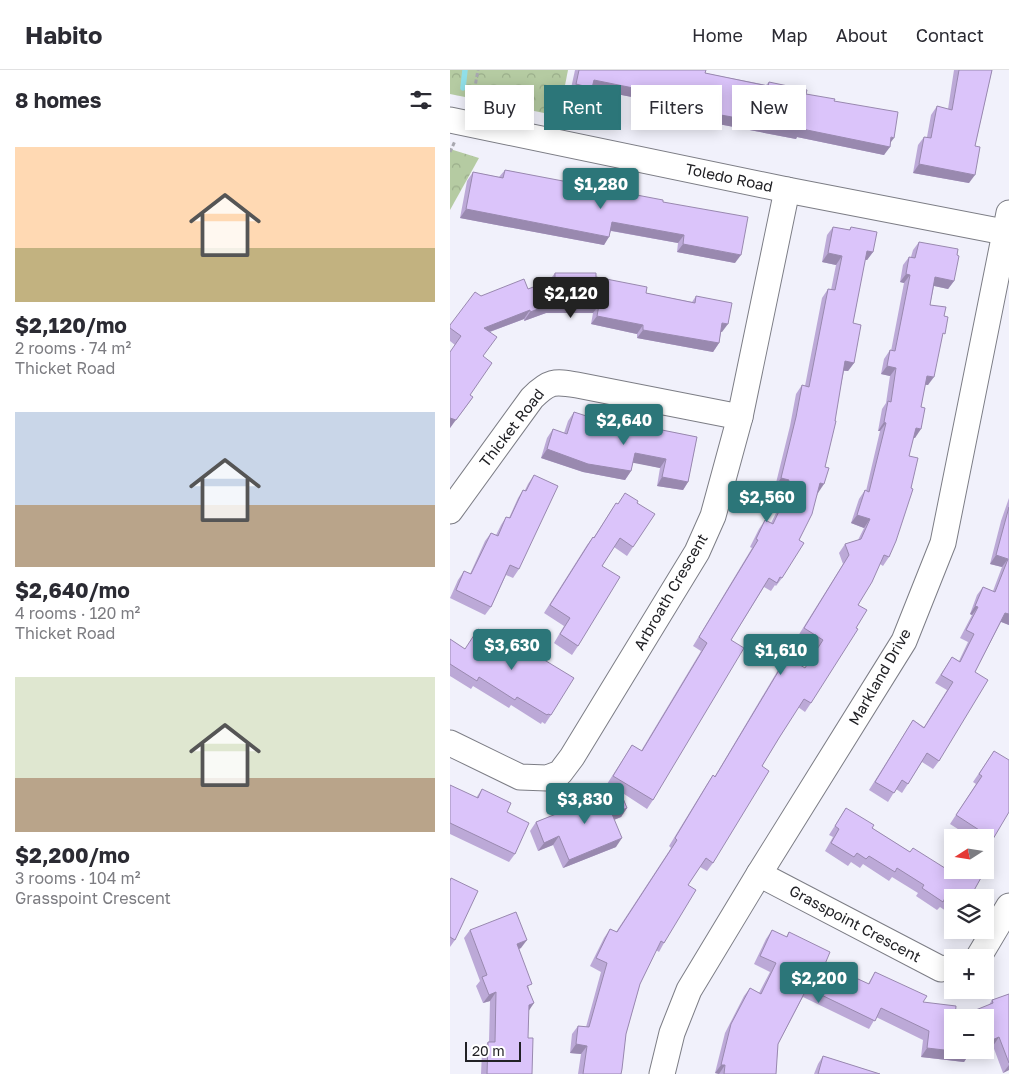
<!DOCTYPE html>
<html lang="en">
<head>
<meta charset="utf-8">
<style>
	:root { --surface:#fff; --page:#f7f7f7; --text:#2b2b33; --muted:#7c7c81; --line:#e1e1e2; --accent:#2c7679 }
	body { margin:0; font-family:"Golos Text",sans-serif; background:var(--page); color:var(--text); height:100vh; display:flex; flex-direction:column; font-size:19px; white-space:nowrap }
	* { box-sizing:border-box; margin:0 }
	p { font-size:16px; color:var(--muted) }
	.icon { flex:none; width:28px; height:28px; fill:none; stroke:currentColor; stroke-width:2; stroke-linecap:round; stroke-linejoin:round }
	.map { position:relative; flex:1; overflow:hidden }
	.drawer { display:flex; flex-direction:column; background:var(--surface); width:450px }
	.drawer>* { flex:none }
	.top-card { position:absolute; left:15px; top:15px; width:469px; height:45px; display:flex; gap:10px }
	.needle { width:32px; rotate:258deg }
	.controls { position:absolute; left:494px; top:759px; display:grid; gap:10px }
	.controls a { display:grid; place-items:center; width:50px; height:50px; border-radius:0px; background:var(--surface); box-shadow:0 2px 12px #0003; font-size:25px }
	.scale { position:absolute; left:15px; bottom:12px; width:56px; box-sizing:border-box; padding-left:5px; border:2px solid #212125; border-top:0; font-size:14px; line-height:18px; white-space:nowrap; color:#212125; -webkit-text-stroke:4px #fff; paint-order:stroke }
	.price { position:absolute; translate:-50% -42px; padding:0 11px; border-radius:5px; background:var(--accent); color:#fff; font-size:16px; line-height:32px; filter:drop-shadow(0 1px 2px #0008) }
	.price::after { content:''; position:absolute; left:50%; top:30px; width:15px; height:11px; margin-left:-8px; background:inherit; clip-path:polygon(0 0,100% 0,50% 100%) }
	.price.on { background:#222; color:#fff }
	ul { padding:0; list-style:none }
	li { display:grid; align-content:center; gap:10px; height:265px; padding:0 15px }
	li span { display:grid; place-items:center; height:155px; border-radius:0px; color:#555 }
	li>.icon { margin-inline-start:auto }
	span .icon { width:90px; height:90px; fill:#fffc; stroke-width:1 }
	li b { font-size:21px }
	h2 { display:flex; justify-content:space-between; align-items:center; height:60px; padding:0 15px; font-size:21px }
	.chip { padding:0 18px; border-radius:0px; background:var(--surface); box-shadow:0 2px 12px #0003; font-size:18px; line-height:45px }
	.chip.on { background:var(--accent); color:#fff }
	header { display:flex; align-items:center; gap:30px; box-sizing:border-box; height:70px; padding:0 25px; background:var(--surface); border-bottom:1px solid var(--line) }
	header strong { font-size:24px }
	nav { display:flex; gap:28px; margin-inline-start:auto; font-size:18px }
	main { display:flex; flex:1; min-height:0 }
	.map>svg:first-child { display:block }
</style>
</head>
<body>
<header>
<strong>Habito</strong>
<nav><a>Home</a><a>Map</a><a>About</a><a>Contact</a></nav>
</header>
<main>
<section class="drawer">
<h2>8 homes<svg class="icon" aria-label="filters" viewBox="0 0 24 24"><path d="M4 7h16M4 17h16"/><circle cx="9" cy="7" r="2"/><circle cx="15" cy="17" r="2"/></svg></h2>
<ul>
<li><span style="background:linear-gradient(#ffd9b3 65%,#c2b280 0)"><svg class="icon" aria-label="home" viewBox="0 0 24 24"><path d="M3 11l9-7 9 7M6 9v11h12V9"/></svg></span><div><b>$2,120/mo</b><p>2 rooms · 74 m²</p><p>Thicket Road</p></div></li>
<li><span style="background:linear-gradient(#c9d6e8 60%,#b9a48a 0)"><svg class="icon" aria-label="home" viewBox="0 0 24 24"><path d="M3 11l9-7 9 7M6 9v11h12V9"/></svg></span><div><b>$2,640/mo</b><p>4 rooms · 120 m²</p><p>Thicket Road</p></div></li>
<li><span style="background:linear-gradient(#dfe7d0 65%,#b9a48a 0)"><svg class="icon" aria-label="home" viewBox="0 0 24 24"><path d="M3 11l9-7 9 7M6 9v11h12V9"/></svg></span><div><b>$2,200/mo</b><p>3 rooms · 104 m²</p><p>Grasspoint Crescent</p></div></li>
</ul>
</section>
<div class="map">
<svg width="559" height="1004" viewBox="0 0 559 1004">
	<defs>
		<pattern id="forest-crowns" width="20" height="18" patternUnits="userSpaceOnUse" patternTransform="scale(1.25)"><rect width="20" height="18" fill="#b5cba2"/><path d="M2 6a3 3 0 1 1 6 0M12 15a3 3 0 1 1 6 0" fill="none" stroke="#9bae8b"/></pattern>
	</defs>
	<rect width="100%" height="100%" fill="#f1f1fb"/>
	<g fill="url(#forest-crowns)">
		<polygon points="0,0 118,0 109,46 0,24"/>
		<polygon points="0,79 29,88 0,140"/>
	</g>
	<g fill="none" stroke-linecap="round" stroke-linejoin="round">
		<polyline stroke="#90dfe8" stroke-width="5.5" points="13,18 15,0"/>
		<defs>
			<g id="minor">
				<polyline points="0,50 337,120 559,163"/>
				<path d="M0 441 82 328C99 311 104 311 127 315L290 347"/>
				<polyline points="0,673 70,707 97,708 110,703 122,687 247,482 263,446 290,347 337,120"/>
				<polyline points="309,804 491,899 502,897"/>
				<polyline points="528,888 559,836"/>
				<polyline points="212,1004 222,963 239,920 309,804 454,571 493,473 559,143"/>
			</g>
		</defs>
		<use href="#minor" stroke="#7c7d85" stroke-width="27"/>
		<g stroke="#a7a7af" stroke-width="3" stroke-dasharray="4 2.5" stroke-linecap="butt">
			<polyline points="20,32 24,22 28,0"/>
			<polyline points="0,82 5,71"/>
		</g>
		<use href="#minor" stroke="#fff" stroke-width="25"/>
	</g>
	<g fill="#bca9d7">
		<polygon points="125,0 256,0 255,3 316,15 319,12 356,24 384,31 440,72 434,85 347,67 346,69 211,43 211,41 185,36 187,28 141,19 136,26 120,23"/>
		<polygon points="504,0 542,0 525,76 519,113 463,103 468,75 474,67 477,67 481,45 487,36 498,39"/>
		<polygon points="55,100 213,132 285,193 227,182 228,173 161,161 154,175 10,148 17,111 23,102 49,107"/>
		<polygon points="383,157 399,160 401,157 423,182 417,190 415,190 403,253 404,293 398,301 394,301 368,423 349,470 332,508 326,516 325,515 321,521 314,517 281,570 203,730 197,739 171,722 177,738 171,747 164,750 166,777 113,798 103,775 88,781 80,761 86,752 167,720 157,714 182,675 191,681 251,581 243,576 302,478 300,477 309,459 315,450 321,453 326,443 333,419 325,417 340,356 346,324 352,315 355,316 372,228 378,219 381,220 386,195 372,192 377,165"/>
		<polygon points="469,172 504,211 498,219 484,216 480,235 494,246 492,268 478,315 475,315 465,368 463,368 459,386 439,487 433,496 430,494 408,535 361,633 355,642 348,637 312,696 263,793 257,801 250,797 238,815 214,873 209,882 206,880 190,914 176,964 171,1004 128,1004 131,984 120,983 122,964 128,956 136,957 151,902 140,896 154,868 160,859 166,862 221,778 219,776 257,714 263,705 265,706 331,595 337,587 355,598 367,578 348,566 393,494 389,483 395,474 408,470 414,458 401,453 409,429 415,420 416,421 430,361 428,361 432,339 436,333 440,306 431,304 434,289 440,280 441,281 454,213 450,212 453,195 459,187 461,187 463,180"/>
		<polygon points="105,203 146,207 196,223 242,232 246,226 272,262 271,262 269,273 263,282 187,268 187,264 141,254 143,243 96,243 74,251 74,249 40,262 33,286 20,325 0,358 5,275 0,271 0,255 31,226 78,219 99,211"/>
		<polygon points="124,342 159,354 162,350 247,367 238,412 233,420 207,416 210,398 183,392 181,401 175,410 133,402 91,388 97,368 103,359 114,363 118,351"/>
		<polygon points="84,405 69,499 63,508 56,505 41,537 35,545 0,528 8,510 14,501 20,504 35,471 41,463 46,465 51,455 56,447 59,448 68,428 73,420 75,420 78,414"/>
		<polygon points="559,428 559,555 551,552 525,602 489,691 483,699 472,692 452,723 446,719 438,732 419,720 463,650 474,657 497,620 485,613 502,587 509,591 518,572 510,568 522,545 520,544 527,525 533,517 543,521 552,497 540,494 551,451"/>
		<polygon points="166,433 168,434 187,433 183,477 177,486 164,477 152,496 128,576 122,585 104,573 114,556 94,543 137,475 143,467 144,467"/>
		<polygon points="0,569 15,579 63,582 68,574 101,645 95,654 92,652 91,654 61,635 59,638 23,616 21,619 0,606"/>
		<polygon points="544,681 543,769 537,777 535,776 535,768 522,768 500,754 526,714 523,712"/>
		<polygon points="0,715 26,728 32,719 57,742 65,784 59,792 0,764"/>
		<polygon points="396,738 422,758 460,782 498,800 502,793 532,806 519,828 502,828 502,845 490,837 487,840 466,826 468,823 442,807 439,811 413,794 410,798 401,792 398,796 375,781 383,767 379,765"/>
		<polygon points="1,808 5,870 0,877 0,810"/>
		<polygon points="20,860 71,878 69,879 79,919 78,968 82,1004 31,1004 32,981 38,972 39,972 40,931 33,933 26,916 30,911 14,868"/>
		<polygon points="322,860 336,867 339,862 375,894 418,914 425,902 473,932 502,980 533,980 518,986 514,992 471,987 473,970 426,947 419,959 353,927 328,974 326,1004 269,1004 265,1003 275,963 294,926 300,918 309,923 320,902 304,894 316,869"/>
		<polygon points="559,924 559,1000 553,1003 543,976 535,979 535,948 539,935 542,930"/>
		<polygon points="373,986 430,1004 364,1004 368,994"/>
	</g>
	<g fill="#9989af">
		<polygon points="144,10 193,20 187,28 141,19 136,26 120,23 126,14"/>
		<polygon points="191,28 217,33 211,41 185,36"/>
		<polygon points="217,35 352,59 444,68 438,76 440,77 434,85 347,67 346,69 211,43"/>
		<polygon points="469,94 525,105 519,113 463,103"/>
		<polygon points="16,139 159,167 154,175 10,148"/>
		<polygon points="162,152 234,165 228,173 157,160"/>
		<polygon points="233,174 291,185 285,193 227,182"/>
		<polygon points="417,181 423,182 417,190 411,189"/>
		<polygon points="378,183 392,186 386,195 372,192"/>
		<polygon points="456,204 460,205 454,213 450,212"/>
		<polygon points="485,207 504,211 498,219 480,215"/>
		<polygon points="102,234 149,235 143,243 96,243 74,251 80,242"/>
		<polygon points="80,240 74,249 28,266 34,258"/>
		<polygon points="147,246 193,255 187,264 141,254"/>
		<polygon points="272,253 278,254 272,262 266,261"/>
		<polygon points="193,260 269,273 263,282 187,268"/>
		<polygon points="395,291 404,293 398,301 389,300"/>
		<polygon points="437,296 446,298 440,306 431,304"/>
		<polygon points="477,306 484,307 478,315 471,314"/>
		<polygon points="23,327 0,358 0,348"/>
		<polygon points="434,352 436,353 430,361 428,361"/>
		<polygon points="466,358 471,359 465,368 460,367"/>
		<polygon points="97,379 181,401 175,410 133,402 91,388"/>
		<polygon points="185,383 216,389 210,398 179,392"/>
		<polygon points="212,407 238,412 233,420 207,416"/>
		<polygon points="331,408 339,410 333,419 325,417"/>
		<polygon points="370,413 374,414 368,423 365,422"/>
		<polygon points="407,445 420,449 414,458 401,453"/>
		<polygon points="546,485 558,489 552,497 540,494"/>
		<polygon points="525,536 528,537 522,545 520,544"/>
		<polygon points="555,543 559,544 559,555 549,551"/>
		<polygon points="177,738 171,747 156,753 162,744"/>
		<polygon points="109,766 103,775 88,781 94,773"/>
		<polygon points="172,768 166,777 113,798 119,790"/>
		<polygon points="77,870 71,878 61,882 67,874"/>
		<polygon points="46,922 40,931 33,933 39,925"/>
		<polygon points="84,933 78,942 79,935"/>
		<polygon points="549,967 543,976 535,979 535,973"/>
		<polygon points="126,974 137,976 131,984 120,983"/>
		<polygon points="477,978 520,980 533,980 518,986 514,992 471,987"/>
		<polygon points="271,995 275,995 269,1004 265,1003"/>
		<polygon points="559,995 559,1000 553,1003"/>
	</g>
	<g fill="#dbc4fa" stroke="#9989af">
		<polygon points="129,0 256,0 255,3 318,16 319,12 357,20 356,24 385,29 384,31 448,42 444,68 441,67 440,77 352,59 352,60 217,35 217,33 191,28 193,20 144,10 142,18 126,14"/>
		<polygon points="509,0 542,0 525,76 530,77 525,105 469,94 474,67 481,68 487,36 502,40"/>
		<polygon points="55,100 213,130 213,132 298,147 291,185 233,174 234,165 162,152 159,167 16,139 23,102 53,108"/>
		<polygon points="383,157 400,160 401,157 427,162 423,182 417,181 403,253 411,255 404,293 395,291 385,351 386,351 375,397 379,398 374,414 370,413 362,444 349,470 354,473 332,508 330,507 327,513 319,508 281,570 294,578 203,730 163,706 182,675 192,681 257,573 249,567 308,470 306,469 315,450 323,454 332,435 339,410 331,408 346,347 352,315 359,317 378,219 385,220 392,186 378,183"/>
		<polygon points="469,172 508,179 507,185 509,186 504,211 485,207 480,235 496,237 494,246 498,247 495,264 493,263 484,307 477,306 471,337 475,338 471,359 466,358 459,386 468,388 461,418 463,419 446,471 439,487 434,485 422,512 408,535 417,540 406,558 408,559 361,633 354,629 329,668 312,696 319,701 263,793 256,788 238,815 246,820 214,873 211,871 190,914 176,964 172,999 171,1004 133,1004 137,976 126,974 128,956 139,957 157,893 146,888 160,859 167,862 227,770 225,768 263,705 265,707 337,587 355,598 373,570 354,558 399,485 395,474 411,469 420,449 407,445 415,420 419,422 436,353 434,352 438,331 441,332 446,298 437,296 440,280 445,281 460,205 456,204 459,187 465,188"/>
		<polygon points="105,203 146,203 146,207 197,217 196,223 245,233 246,226 282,233 278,254 272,253 269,273 193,260 193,255 147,246 149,235 102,234 80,242 80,240 34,258 47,267 33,286 42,293 20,325 23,327 6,350 0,348 0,282 11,266 0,258 0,255 25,222 31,226 74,209 78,219 105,209"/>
		<polygon points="124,342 161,354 162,350 247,367 238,412 212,407 216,389 185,383 181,401 138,394 97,379 103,359 117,364"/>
		<polygon points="84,405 108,416 69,499 60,495 41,537 6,520 14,501 21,504 41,463 48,466 56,447 60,448 73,420 76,421"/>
		<polygon points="175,423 188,431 187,433 205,444 183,477 170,468 152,496 170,507 128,576 110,564 120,548 100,535 143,467 144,468 166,433 168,434"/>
		<polygon points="559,437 559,544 555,543 525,602 538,610 489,691 477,683 458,714 452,710 444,723 425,712 463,650 474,658 503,612 491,605 502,587 510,592 524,564 516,560 528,537 525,536 533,517 545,522 558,489 546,485"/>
		<polygon points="28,559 64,582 68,574 124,608 101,645 98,644 97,645 67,627 65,630 29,607 27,611 0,594 0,569 15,579"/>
		<polygon points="544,681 559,690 559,742 543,769 506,745 532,706 529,704"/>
		<polygon points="0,715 28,728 32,719 61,733 57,742 79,753 65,784 0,753"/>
		<polygon points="169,719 177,738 162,744 172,768 119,790 109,766 94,773 86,752"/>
		<polygon points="396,738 424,755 422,758 460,782 463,778 498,800 502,793 502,800 522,800 532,806 522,824 518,822 515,828 502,828 502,833 495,828 493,832 472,818 474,815 447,798 445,802 419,786 416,789 407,783 404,787 381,773 389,759 385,756"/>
		<polygon points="1,808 28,821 5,870 0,867 0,811"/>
		<polygon points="66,842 77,870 67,874 82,914 77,916 84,933 79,935 78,968 83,968 82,1004 37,1004 38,972 45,972 46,922 39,925 32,907 37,905 20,860"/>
		<polygon points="322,860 337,867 339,862 380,882 375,894 419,914 425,902 477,926 473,932 506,936 505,948 502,948 502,980 520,980 520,983 477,978 479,961 431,938 425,951 357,918 328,974 326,1004 274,1004 275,995 271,995 281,954 300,918 311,924 326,893 310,886"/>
		<polygon points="559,924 559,993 549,967 535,973 535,948 506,948 543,933 542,930"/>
		<polygon points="373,986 430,1004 368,1004"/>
	</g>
	<g text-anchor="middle" stroke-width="5" stroke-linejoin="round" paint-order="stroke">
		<g font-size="15" fill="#212125" stroke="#fff">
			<text transform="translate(279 108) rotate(12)" y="5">Toledo Road</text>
			<text transform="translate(62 358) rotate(-52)" y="5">Thicket Road</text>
			<text transform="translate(221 522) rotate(-60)" y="5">Arbroath Crescent</text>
			<text transform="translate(430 607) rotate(-60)" y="5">Markland Drive</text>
			<text transform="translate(405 854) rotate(28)" y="5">Grasspoint Crescent</text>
		</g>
	</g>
</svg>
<div class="controls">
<a><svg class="needle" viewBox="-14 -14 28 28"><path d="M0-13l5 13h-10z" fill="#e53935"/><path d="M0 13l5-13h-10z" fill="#7c7c81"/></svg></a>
<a><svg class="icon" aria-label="layers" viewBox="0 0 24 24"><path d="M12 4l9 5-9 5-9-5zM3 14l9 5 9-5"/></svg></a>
<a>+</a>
<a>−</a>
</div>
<div class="scale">20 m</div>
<b class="price" style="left:151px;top:140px">$1,280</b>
<b class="price on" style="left:121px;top:249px">$2,120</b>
<b class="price" style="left:174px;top:376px">$2,640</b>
<b class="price" style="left:317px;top:453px">$2,560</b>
<b class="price" style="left:62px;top:601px">$3,630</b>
<b class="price" style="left:331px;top:606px">$1,610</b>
<b class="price" style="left:135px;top:755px">$3,830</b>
<b class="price" style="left:369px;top:934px">$2,200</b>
<div class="top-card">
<a class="chip">Buy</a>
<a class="chip on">Rent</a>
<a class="chip">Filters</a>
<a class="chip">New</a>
</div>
</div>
</main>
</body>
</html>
